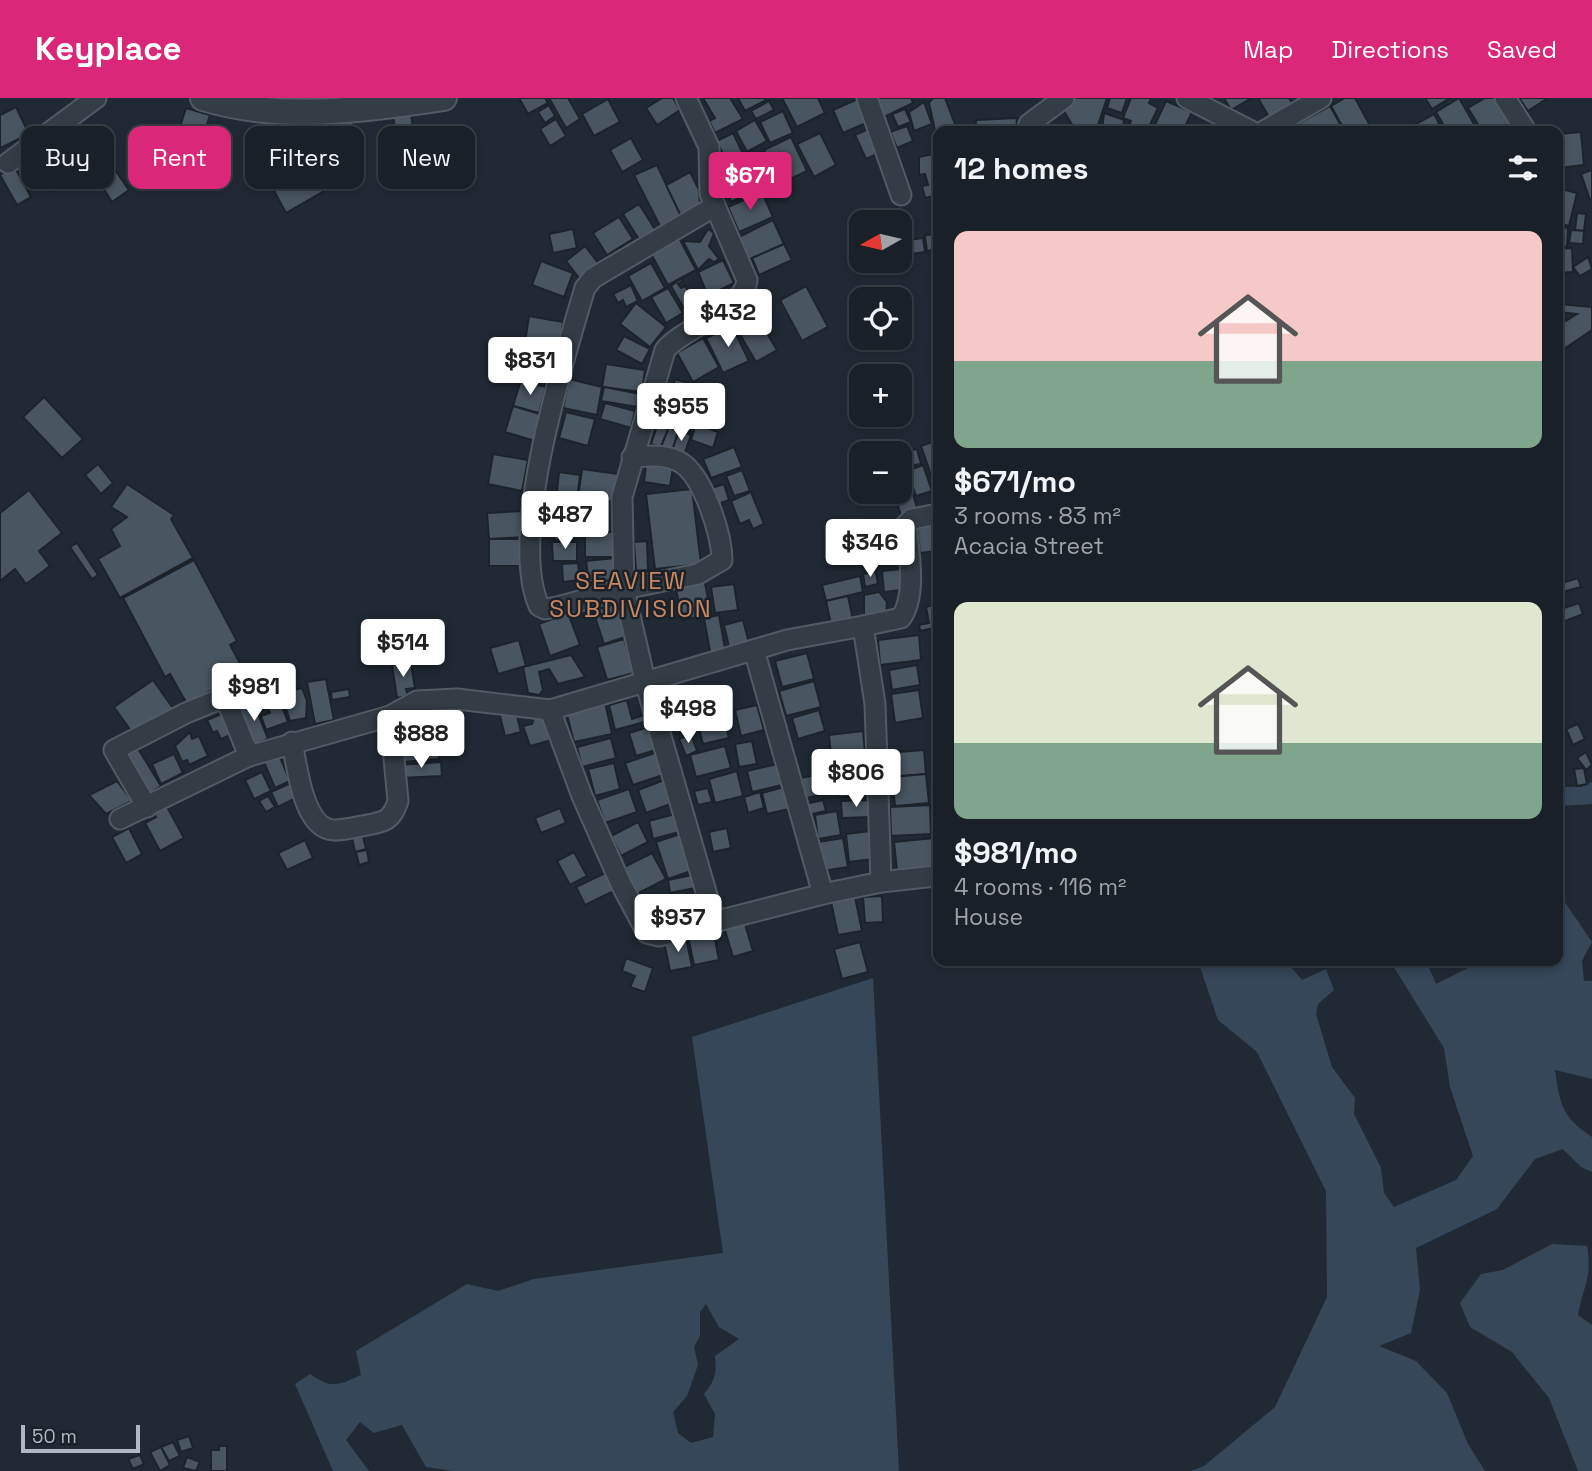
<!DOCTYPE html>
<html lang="en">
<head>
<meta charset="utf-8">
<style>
	:root { --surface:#192027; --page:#22282f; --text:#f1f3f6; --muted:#9fa3a7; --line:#373e44; --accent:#db2777 }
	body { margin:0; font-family:"Space Grotesk",sans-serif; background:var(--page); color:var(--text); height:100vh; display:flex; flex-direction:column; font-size:26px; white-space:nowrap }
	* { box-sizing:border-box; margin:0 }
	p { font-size:23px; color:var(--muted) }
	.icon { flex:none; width:38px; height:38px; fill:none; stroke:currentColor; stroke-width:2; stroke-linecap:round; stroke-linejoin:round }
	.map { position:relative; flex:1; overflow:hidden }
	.side { position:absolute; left:933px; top:28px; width:630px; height:840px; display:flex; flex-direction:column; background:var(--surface); border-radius:14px; box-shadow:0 4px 10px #0003,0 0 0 2px var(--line) }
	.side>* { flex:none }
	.top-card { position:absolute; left:21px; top:28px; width:665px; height:63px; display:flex; gap:14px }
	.needle { width:46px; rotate:262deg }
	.fabs { position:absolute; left:849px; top:112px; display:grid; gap:14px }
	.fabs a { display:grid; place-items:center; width:63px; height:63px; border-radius:14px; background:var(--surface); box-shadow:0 4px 10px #0003,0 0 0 2px var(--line); font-size:35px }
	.scale { position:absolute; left:21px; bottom:18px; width:119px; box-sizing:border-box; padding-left:7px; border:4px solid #aeb7c2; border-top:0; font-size:19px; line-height:24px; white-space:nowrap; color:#aeb7c2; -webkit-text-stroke:5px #1a2129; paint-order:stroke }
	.price { position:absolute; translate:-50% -60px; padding:0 16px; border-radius:7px; background:#fff; color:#222; font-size:23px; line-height:46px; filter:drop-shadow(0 2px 4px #0008) }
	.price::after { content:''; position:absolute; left:50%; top:42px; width:21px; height:16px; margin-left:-10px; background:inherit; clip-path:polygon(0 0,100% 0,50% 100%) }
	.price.active { background:var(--accent); color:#fff }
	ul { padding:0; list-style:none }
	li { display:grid; align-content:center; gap:14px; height:371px; padding:0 21px }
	li span { display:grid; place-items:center; height:217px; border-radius:14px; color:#555 }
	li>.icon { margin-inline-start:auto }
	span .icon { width:126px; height:126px; fill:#fffc; stroke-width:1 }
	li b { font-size:30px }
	h2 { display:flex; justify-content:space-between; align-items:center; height:84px; padding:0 21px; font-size:30px }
	.pill { padding:0 24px; border-radius:14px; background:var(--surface); box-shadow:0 4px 10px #0003,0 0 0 2px var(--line); font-size:24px; line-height:63px }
	.pill.active { background:var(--accent); color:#fff }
	header { display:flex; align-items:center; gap:42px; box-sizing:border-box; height:98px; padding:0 35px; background:var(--accent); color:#fff }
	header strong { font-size:33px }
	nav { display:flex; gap:38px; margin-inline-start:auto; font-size:24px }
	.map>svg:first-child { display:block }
</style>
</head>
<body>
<header>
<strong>Keyplace</strong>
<nav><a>Map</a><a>Directions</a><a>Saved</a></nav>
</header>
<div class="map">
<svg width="1592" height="1373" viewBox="0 0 1592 1373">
	<rect width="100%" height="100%" fill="#212a34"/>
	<g fill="#36475a" fill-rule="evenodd">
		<polygon points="1592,684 1592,706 1558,708 1558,689 1581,689"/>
		<path d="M1558 794 1592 844 1582 863 1584 883H1592V981L1555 972C1560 1007 1562 1019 1592 1039V1074L1581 1069 1563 1051 1535 1061 1497 1111 1416 1150 1420 1192 1411 1235 1379 1248 1416 1263 1447 1295 1468 1346 1485 1373H1191L1204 1368 1275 1309 1327 1199 1326 1093 1257 954 1218 922 1198 863H1290V868L1302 882 1326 871 1334 892 1318 906 1316 916 1332 969 1355 1000 1354 1016 1381 1070 1384 1095 1394 1109 1456 1082 1473 1058 1450 989 1444 950 1390 863H1426L1436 886 1468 870V863H1558Z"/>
		<path d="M873 880 899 1373H454L426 1369 402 1327 374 1335 360 1324 346 1342 369 1373H333L295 1286 310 1276C332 1291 337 1288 361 1277L356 1253 467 1186 498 1193 534 1181 723 1155 692 939ZM706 1206 719 1229 739 1241 715 1258C717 1275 715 1283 704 1296L715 1316 713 1339 691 1345 678 1335 673 1314 687 1298 698 1267 694 1249 700 1238V1214Z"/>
		<path d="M1552 1146 1587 1148C1592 1182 1584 1185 1578 1217L1592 1227V1373H1578L1549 1300 1512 1254 1470 1229 1460 1205 1481 1176 1503 1172Z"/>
	</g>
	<g fill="#495560" stroke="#1c232b" stroke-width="2">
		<polygon points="519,0 545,0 548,5 528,16"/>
		<polygon points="549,0 568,0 580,21 566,30"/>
		<polygon points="662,0 673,0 680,12 657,27 646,10"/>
		<polygon points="703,0 730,0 743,21 715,35 709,23 715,20"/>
		<polygon points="738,0 764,0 766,2 745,13"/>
		<polygon points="782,0 818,0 825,15 797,29"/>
		<polygon points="860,0 873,22 843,35 833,12"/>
		<polygon points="875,0 911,0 913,5 882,20"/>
		<polygon points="945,0 956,29 938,33 936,37 929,5 933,0"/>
		<polygon points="1075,0 1107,0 1097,30 1076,33 1062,10"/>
		<polygon points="1110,0 1127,0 1122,15 1107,10"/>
		<polygon points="1131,0 1151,0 1149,5 1158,10 1147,33 1126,33 1131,23 1123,20"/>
		<polygon points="1224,0 1252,0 1231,12"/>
		<polygon points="1258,0 1289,0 1292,5 1269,19"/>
		<polygon points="1345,0 1355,0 1373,33 1345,33 1331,8"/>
		<polygon points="1425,0 1450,0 1432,11"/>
		<polygon points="1459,0 1478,33 1447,33 1436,14"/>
		<polygon points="1485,0 1494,0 1514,33 1482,33 1468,10"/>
		<polygon points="1519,0 1548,0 1528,13"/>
		<polygon points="608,1 620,24 594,38 582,16"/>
		<polygon points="769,3 774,12 756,21 751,13"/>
		<polygon points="1166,3 1192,14 1183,33 1152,33"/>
		<polygon points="924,4 932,26 914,33 909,14"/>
		<polygon points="549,7 555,18 545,25 538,14"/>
		<polygon points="1330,8 1344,33 1284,33"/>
		<polygon points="16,9 29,36 0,50 0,17"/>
		<polygon points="186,10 210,17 204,36 180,29"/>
		<polygon points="905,11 911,24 898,29 892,16"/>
		<polygon points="783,13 793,35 770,45 760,24"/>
		<polygon points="1104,15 1124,22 1123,33 1102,33"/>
		<polygon points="411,16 414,37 396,39 393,18"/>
		<polygon points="1434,16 1443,33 1418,33 1414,27"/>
		<polygon points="1017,20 1016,33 975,33 976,22"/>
		<polygon points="556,21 566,38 550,48 540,31"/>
		<polygon points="755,22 767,43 747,54 736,33"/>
		<polygon points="353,23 353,52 330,52 330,24"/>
		<polygon points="72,24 98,66 79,78 53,37"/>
		<polygon points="315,24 317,49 295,51 293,25"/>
		<polygon points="907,28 913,43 897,50 890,34"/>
		<polygon points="873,29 884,53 866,61 855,37"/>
		<polygon points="1581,34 1584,67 1558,70 1558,36"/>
		<polygon points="733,35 744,58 727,66 717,43"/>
		<polygon points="820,35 836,67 814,79 797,46"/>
		<polygon points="791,39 807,73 780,86 764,52"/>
		<polygon points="631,40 643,62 622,74 610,52"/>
		<polygon points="162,47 169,63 147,74 140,58"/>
		<polygon points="938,55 938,97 925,100 922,88 928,87 925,76 919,77 919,59"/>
		<polygon points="747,60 760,91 731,104 718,73"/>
		<polygon points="139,63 149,80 141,85 130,68"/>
		<polygon points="657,67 682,120 661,130 634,77"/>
		<polygon points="14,68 31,99 17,107 0,77"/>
		<polygon points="113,69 129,92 112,104 97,80"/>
		<polygon points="310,69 324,93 286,115 273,91"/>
		<polygon points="1592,72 1592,101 1590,102 1581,76"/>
		<polygon points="53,74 62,86 51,94 42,83"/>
		<polygon points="690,74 699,92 700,108 682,120 666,87"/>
		<polygon points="1558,90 1577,95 1569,128 1558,125"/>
		<polygon points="762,94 773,119 739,134 728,109"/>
		<polygon points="639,106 656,133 640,143 623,116"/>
		<polygon points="897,110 901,131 900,124 880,124 878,113"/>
		<polygon points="1577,115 1586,116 1584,133 1575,132"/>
		<polygon points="619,119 633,141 607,157 593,135"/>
		<polygon points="773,122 784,146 748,162 737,140"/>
		<polygon points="1558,129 1568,130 1567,149 1558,148"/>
		<polygon points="573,131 577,150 553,155 549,136"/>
		<polygon points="708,131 714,135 709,148 719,161 714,164 709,161 698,172 683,143 700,144"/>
		<polygon points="1571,132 1584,133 1583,146 1569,145"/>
		<polygon points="938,136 938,151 927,153 925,137"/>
		<polygon points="678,138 696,172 668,187 650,154"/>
		<polygon points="923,140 925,154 911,156 909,142"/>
		<polygon points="784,146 792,162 759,177 752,160"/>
		<polygon points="585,148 599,166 579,180 566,163"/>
		<polygon points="1572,150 1573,174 1558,175 1558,151"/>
		<polygon points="1588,159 1592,171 1580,178 1573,169"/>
		<polygon points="723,162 734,185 708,198 698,174"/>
		<polygon points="541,163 573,175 564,199 532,187"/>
		<polygon points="651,165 665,190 642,203 628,178"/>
		<polygon points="681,181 683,183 678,186 681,190 685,188 694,202 704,204 686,214 671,188"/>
		<polygon points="631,187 638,203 626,209 623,202 618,205 613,196"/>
		<polygon points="806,188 828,229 802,243 780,202"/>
		<polygon points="668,190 683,215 666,225 651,199"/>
		<polygon points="636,205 666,229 650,249 620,226"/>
		<polygon points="1558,206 1592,209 1592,232 1558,255 1558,228 1577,216 1558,214"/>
		<polygon points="754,214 777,252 756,264 734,226"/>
		<polygon points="529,218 563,224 559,250 525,244"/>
		<polygon points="732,228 749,263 723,275 706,240"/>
		<polygon points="624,238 650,251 642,266 616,252"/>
		<polygon points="703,240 719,269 693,284 677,255"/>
		<polygon points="525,244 556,252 548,284 517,275"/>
		<polygon points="606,266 645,272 642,294 602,289"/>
		<polygon points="569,281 602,289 597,317 563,310"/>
		<polygon points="675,281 703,290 697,310 669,301"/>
		<polygon points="521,282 546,289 539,315 513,308"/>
		<polygon points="604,289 640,296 638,309 601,303"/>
		<polygon points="44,299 83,341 62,360 23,319"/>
		<polygon points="663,302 697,314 690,334 655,322"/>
		<polygon points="605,305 635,313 631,330 600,321"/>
		<polygon points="513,308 543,317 535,343 505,334"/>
		<polygon points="566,314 595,321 588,348 559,340"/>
		<polygon points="658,325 669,329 661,349 651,346"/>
		<polygon points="696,326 718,334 713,350 691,342"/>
		<polygon points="669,329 679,332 672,353 661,349"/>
		<polygon points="679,332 691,337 684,357 672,353"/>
		<polygon points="938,342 938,374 931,377 921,348"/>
		<polygon points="734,349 742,369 711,380 703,361"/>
		<polygon points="917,351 921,366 907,368 904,354"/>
		<polygon points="493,356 528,362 522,393 488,386"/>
		<polygon points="98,366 113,385 101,396 85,377"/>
		<polygon points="646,367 673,370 670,388 644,384"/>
		<polygon points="923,367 932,393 916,398 907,373"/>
		<polygon points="582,371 618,376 614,404 578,399"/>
		<polygon points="742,372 750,393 734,398 726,378"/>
		<polygon points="559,374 580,377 577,402 556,402"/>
		<polygon points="907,376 918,413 901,418 894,394 900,394 900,378"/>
		<polygon points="127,386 174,417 171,421 193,460 120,500 98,461 120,448 111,431 127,419 111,409"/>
		<polygon points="724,386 729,402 713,408 708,391"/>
		<polygon points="692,391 701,466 655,471 646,396"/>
		<polygon points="29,392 62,435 39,453 50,468 26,486 15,471 0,483 0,415"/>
		<polygon points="751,394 764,426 753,431 749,422 740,426 731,403"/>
		<rect x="548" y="405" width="26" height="22"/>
		<rect x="579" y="406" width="21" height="23"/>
		<polygon points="521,413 523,439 489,441 487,415"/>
		<polygon points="938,427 938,453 920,455 917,429"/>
		<polygon points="575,429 576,440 554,442 553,431"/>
		<rect x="585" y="434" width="30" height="25"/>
		<rect x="489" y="441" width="36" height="27"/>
		<polygon points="647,443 648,472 636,473 634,444"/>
		<polygon points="552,444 577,444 577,463 553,463"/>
		<polygon points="77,445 98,477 92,481 70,449"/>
		<polygon points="615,460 618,481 589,485 586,463"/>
		<polygon points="194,462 237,543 230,547 245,574 187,606 170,576 165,579 123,500"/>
		<polygon points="578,465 580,482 563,484 562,466"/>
		<polygon points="900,471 902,492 884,494 882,473"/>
		<polygon points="876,474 878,486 865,489 863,476"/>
		<polygon points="860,478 863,494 826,503 822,487"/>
		<polygon points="704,480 711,516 682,522 675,485"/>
		<polygon points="1578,480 1581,489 1562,494 1559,486"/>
		<polygon points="734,486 738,512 715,515 711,489"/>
		<polygon points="879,494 887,504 886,516 864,520 864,497"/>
		<polygon points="848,498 853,522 831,527 826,503"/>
		<polygon points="617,505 628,538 604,546 593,513"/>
		<polygon points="1579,505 1583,516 1563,524 1558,512"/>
		<polygon points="937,506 938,529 920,533 919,527 929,525 926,509"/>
		<polygon points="568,515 580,547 550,558 539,526"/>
		<polygon points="719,517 726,556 711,559 704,520"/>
		<polygon points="743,522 750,549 730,553 724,527"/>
		<polygon points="919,537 921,562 880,567 878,542"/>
		<polygon points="624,541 634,575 607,582 597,549"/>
		<polygon points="519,542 526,568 498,576 490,550"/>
		<polygon points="807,555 814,581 782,589 775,563"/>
		<polygon points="571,557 585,579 558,586 549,571 539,574 543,592 539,597 528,595 523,569"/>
		<polygon points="411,564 415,590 406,591 408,598 397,600 392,567"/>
		<polygon points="917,567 920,587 892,592 889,572"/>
		<polygon points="326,581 334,622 315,626 307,584"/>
		<polygon points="153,582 175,613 136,640 114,609"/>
		<polygon points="814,583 821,609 786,618 779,593"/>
		<polygon points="302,590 307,603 306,620 290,623 281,595"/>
		<polygon points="349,591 350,599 332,602 331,594"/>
		<polygon points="919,592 923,620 895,625 891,596"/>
		<polygon points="279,600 288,624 266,632 261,618 270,615 266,604"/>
		<polygon points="627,602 632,621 650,615 652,622 615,632 609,607"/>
		<polygon points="253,603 268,641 255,647 240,608"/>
		<polygon points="605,604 612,636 574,644 566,613"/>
		<polygon points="757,607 764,632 741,638 735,612"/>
		<polygon points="515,610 521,634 505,638 499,614"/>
		<polygon points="819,612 825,633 798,641 792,620"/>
		<polygon points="224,615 233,636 221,641 217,633 213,635 207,622"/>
		<polygon points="723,616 729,640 703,646 697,623"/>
		<polygon points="534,619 544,621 552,642 530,648 523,628 532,626"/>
		<polygon points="415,624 418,650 401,652 399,626"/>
		<polygon points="1578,626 1585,641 1573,647 1566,631"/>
		<polygon points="652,628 659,651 636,658 629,635"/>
		<polygon points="863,633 866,665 832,669 829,637"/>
		<polygon points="190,634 192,641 199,638 208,658 189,667 187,662 182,664 175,648"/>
		<polygon points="691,636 697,653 686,658 679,641"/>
		<polygon points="611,640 616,660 582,669 577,649"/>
		<polygon points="752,643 757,666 739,669 735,646"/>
		<polygon points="725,648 731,670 696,679 690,657"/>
		<polygon points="137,649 161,688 146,698 122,658"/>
		<polygon points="439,650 439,661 403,664 402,653"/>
		<polygon points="924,652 926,676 888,679 886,655"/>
		<polygon points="658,654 666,676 633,687 625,665"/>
		<polygon points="1586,654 1592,667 1586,672 1577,660"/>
		<polygon points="174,656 183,675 161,686 152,666"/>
		<polygon points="279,657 290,683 275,690 264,664"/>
		<polygon points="441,664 442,678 400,680 399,667"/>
		<polygon points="614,665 620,691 595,698 588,671"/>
		<polygon points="777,666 782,687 752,694 747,673"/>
		<polygon points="869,670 870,697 839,699 837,672"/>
		<polygon points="1584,670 1587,686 1577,688 1574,671"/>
		<polygon points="737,673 743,698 715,705 709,681"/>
		<polygon points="262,674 271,693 254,701 245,682"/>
		<polygon points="829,674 834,694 806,700 801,680"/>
		<polygon points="926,676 929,705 895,708 892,679"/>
		<polygon points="664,682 673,705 646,715 638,692"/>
		<polygon points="117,683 132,703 106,716 89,697"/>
		<polygon points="291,685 298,699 278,709 271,694"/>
		<polygon points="784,689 789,711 767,716 762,695"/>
		<polygon points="708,690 712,704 698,707 694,693"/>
		<polygon points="629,691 637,714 605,725 597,702"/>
		<polygon points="760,694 764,710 748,715 744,699"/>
		<polygon points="268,698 275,709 266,714 259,703"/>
		<polygon points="823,702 826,713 808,717 805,706"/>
		<polygon points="869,702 871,719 842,720 841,703"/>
		<polygon points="165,705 184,740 160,753 145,725 156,719 152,712"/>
		<polygon points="930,707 931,736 891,738 890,709"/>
		<polygon points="560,710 566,725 541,735 535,720"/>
		<polygon points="837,713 841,737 818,741 815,717"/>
		<polygon points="675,716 679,734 653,741 649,723"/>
		<polygon points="638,724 648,744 621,758 611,738"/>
		<polygon points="129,730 142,756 126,765 112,739"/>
		<polygon points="727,730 731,750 713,754 709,734"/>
		<polygon points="870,733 874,761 849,764 846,736"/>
		<polygon points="680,736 691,773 668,781 656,744"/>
		<polygon points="363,738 366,751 355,754 352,740"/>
		<polygon points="843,740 848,769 823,773 818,744"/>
		<polygon points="934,740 937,768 897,772 894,744"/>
		<polygon points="305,742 313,760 287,772 278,755"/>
		<polygon points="367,752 369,764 359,767 356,754"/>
		<polygon points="574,754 587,778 570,787 557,763"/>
		<polygon points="652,755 666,781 637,796 624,769"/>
		<polygon points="605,775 614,793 585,807 576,789"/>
		<polygon points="692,777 695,790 670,795 668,782"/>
		<polygon points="882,798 883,824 865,825 863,799"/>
		<polygon points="855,799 862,833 838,837 831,804"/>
		<polygon points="744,823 753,853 733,859 724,829"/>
		<polygon points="713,832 719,862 694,867 688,838"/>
		<polygon points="686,840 692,869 670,873 664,844"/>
		<polygon points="860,844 868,874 842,881 834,851"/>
		<polygon points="626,860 653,870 645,894 630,889 635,878 622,873"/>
		<polygon points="189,1338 193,1350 181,1354 177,1342"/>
		<polygon points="173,1344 180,1358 169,1363 161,1349"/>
		<polygon points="219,1348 227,1348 227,1373 211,1373 211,1352 219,1352"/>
		<polygon points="161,1349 170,1367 160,1373 150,1354"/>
		<polygon points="140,1357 144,1366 133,1371 128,1361"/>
		<polygon points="187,1359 200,1364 196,1373 183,1370"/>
	</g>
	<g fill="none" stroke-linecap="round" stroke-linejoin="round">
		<defs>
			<g id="minor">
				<path d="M686 0 709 49 710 96 747 182C744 213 685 228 665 252L622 399 624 491 645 583 715 825"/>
				<polyline points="867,0 901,97"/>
				<polyline points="1187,0 1251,33"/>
				<polyline points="1505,0 1526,33"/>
				<polyline points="1027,33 1029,26 1064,0"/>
				<polyline points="1264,33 1321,0"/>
				<polyline points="8,65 96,0"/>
				<path d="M632 359C648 358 665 356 680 364 703 377 722 437 722 462L698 476 624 491 557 509 545 511 539 508C508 438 563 264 585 190L593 180 715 108"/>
				<path d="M863 528 901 520C917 497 909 454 906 427L912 421 938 416"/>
				<polyline points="754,552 823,796"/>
				<polyline points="550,612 582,698 621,786 647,835 659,838 823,796 881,784 935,778"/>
				<path d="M292 644C297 668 303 731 334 732 345 732 356 729 367 727 385 724 392 722 398 703L390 618"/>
				<polyline points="147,709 114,652 186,615 225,599 249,658"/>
				<polyline points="120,721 249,658 390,618 417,603 457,601 550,612 787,542 863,528 875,606 881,784"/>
			</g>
			<path id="tertiary" d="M203 0C280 24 365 12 444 0"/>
		</defs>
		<use href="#minor" stroke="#525a63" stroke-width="23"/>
		<use href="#tertiary" stroke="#525a63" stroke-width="28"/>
		<use href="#minor" stroke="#343c45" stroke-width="19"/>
		<use href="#tertiary" stroke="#343c45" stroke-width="24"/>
	</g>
	<g text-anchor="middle" stroke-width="5" stroke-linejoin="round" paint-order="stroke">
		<g font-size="24" letter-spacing="2" fill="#c98862" stroke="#1a2129">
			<text x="631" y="491">SEAVIEW<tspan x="631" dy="28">SUBDIVISION</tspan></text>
		</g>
	</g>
</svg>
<div class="fabs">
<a><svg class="needle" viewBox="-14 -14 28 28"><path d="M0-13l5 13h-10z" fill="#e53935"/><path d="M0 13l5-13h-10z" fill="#9fa3a7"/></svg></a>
<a><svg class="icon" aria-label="locate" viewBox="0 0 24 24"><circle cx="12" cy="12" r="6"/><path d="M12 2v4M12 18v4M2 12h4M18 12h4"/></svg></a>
<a>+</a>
<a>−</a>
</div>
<div class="scale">50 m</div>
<b class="price active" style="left:750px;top:114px">$671</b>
<b class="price" style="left:728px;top:251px">$432</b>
<b class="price" style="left:530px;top:299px">$831</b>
<b class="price" style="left:681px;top:345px">$955</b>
<b class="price" style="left:565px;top:453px">$487</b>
<b class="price" style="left:870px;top:481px">$346</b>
<b class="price" style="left:403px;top:581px">$514</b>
<b class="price" style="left:254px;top:625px">$981</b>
<b class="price" style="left:688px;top:647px">$498</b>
<b class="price" style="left:421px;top:672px">$888</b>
<b class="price" style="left:856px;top:711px">$806</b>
<b class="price" style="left:678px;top:856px">$937</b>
<div class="top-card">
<a class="pill">Buy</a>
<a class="pill active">Rent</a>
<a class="pill">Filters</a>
<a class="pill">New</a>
</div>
<section class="side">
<h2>12 homes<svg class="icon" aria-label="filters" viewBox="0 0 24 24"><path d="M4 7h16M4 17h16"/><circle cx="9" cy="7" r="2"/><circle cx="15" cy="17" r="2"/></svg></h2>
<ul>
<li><span style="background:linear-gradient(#f6c9c9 60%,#7fa58c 0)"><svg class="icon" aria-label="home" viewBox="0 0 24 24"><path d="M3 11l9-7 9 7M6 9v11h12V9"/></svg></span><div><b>$671/mo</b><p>3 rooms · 83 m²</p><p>Acacia Street</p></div></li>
<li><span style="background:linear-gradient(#dfe7d0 65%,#7fa58c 0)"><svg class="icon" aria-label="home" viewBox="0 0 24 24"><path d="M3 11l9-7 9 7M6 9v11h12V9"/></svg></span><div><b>$981/mo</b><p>4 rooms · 116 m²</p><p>House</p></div></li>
</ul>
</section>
</div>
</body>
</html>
